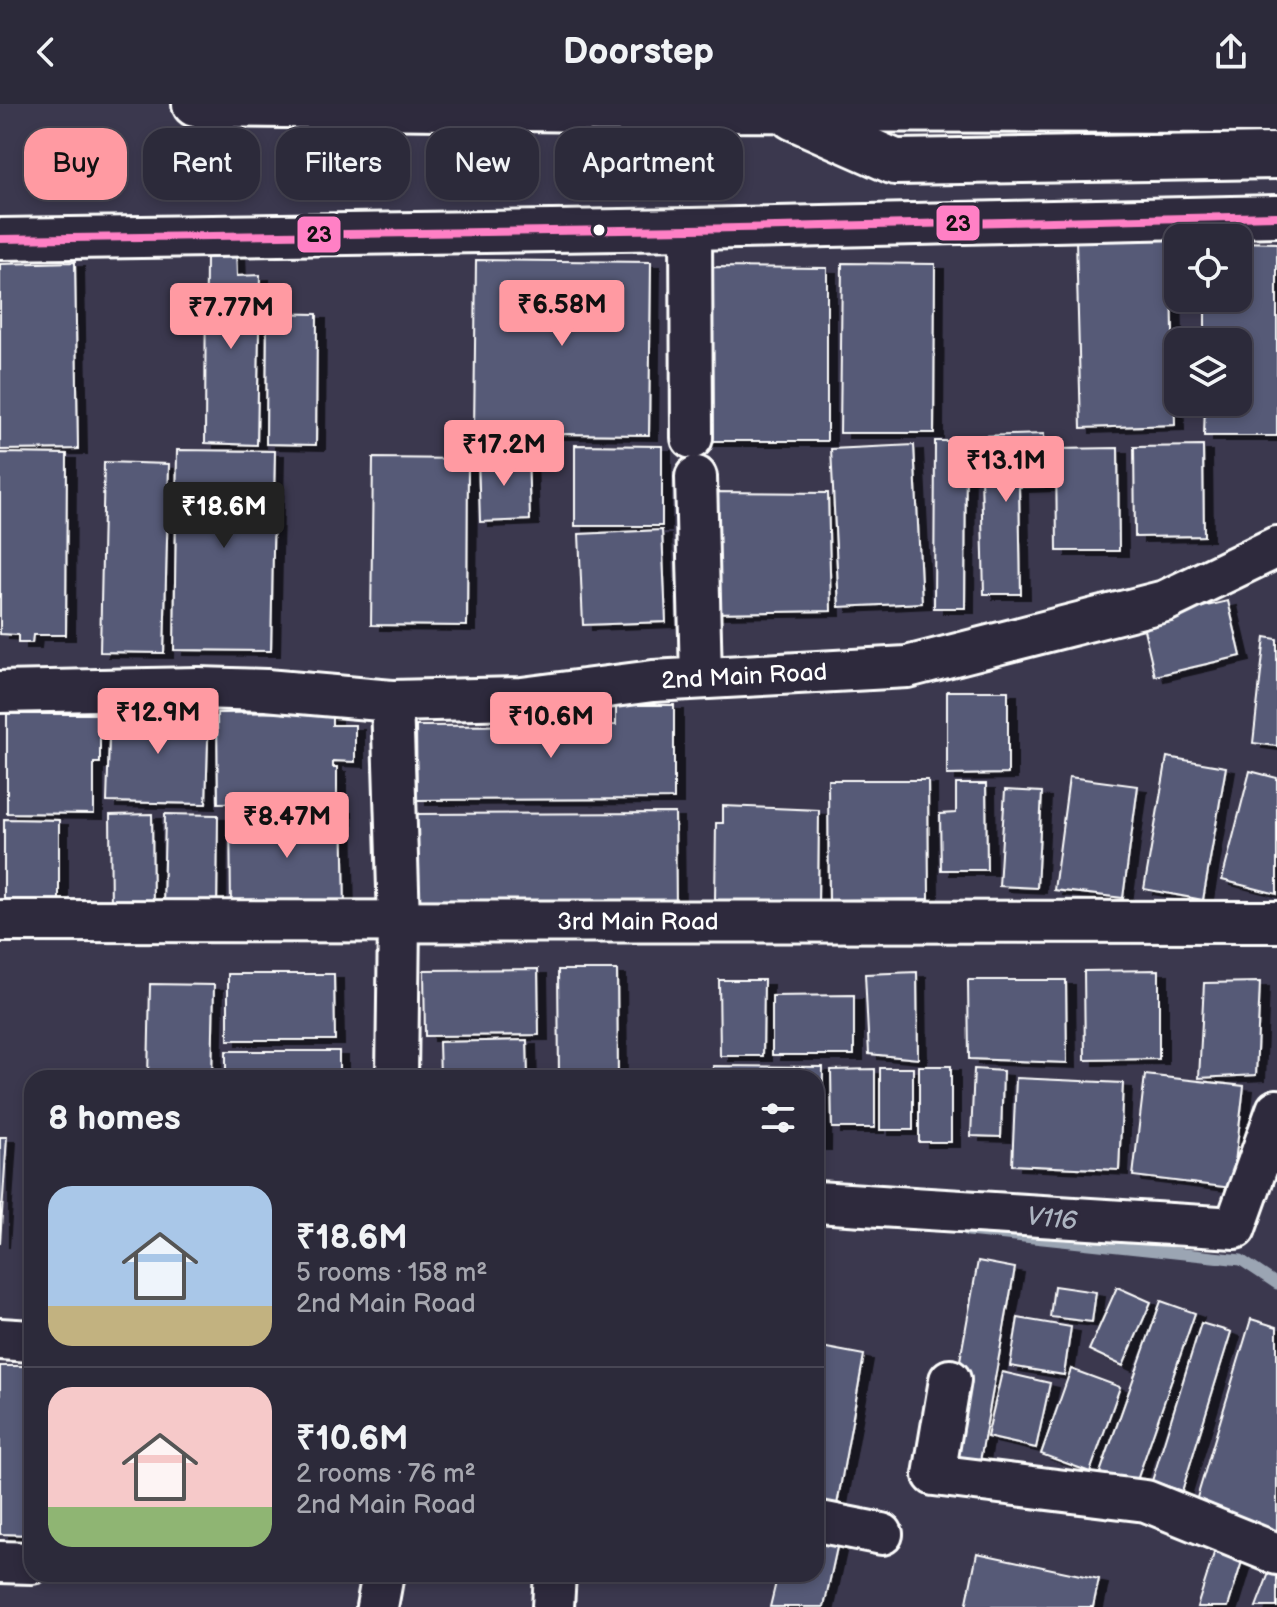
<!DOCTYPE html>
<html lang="en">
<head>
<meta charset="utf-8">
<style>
	:root { --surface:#2c2a3a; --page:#383645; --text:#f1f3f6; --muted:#a6a7af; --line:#484654; --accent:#ff9aa2 }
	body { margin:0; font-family:"Balsamiq Sans",sans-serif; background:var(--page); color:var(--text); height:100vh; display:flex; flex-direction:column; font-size:30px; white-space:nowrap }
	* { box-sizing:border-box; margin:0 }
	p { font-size:26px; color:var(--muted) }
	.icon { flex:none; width:44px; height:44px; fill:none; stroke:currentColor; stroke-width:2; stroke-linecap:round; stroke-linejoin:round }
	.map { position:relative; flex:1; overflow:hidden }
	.drawer { position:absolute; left:24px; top:966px; width:800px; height:512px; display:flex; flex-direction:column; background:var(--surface); border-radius:24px; box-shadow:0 4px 12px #0003,0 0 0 2px var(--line) }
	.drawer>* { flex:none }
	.banner { position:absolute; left:24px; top:24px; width:800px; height:72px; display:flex; gap:16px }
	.tools { position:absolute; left:1164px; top:120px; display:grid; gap:16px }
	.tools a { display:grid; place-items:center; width:88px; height:88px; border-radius:16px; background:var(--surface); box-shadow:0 4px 12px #0003,0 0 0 2px var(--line); font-size:40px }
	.price { position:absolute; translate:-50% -68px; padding:0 18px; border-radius:8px; background:var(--accent); color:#111; font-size:26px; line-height:52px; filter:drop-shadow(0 2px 4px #0008) }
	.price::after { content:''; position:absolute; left:50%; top:48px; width:24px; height:18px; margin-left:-12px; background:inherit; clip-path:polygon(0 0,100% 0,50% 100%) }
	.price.on { background:#222; color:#fff }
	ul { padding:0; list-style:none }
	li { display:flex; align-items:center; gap:24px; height:200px; padding:0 24px }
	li+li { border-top:2px solid var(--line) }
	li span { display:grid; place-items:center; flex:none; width:224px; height:160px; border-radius:24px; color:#555 }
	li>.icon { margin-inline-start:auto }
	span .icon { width:96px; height:96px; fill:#fffc; stroke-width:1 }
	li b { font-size:34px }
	h2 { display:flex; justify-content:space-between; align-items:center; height:96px; padding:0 24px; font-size:34px }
	.chip { padding:0 28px; border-radius:24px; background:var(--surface); box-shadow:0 4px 12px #0003,0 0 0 2px var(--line); font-size:28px; line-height:72px }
	.chip.on { background:var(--accent); color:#111 }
	header { display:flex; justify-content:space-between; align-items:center; height:104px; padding:0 24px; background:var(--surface); font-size:36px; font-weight:600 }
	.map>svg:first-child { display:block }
</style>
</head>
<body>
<header><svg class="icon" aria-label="back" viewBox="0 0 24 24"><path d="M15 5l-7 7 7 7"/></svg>Doorstep<svg class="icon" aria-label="share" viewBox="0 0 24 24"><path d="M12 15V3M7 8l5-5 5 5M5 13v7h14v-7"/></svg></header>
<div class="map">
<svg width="1277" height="1503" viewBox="0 0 1277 1503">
	<defs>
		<filter id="shadow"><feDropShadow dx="9" dy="5" stdDeviation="0" flood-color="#0009"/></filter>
	</defs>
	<rect width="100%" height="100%" fill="#3b384e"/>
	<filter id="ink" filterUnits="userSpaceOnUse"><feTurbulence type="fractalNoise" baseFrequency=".0125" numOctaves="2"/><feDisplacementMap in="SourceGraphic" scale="16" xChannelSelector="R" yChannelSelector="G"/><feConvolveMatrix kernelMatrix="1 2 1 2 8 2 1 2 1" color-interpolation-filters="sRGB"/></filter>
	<g filter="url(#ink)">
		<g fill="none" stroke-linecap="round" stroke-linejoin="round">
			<polyline stroke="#9ba5b3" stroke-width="11" points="968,1127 1241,1156 1277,1180"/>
		</g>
		<g fill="#575a77" stroke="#fff" stroke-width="2" filter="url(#shadow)">
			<polygon points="1171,133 1175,321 1081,324 1076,135"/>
			<polygon points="1238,138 1277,139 1277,332 1204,332 1205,298 1238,298 1238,238 1205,238 1205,194 1238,194"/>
			<polygon points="236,144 237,172 260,171 257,341 205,339 206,146"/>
			<polygon points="476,156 651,158 649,331 474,329"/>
			<polygon points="75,158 78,345 0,346 0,160"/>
			<polygon points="842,159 935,160 934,329 840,329"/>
			<polygon points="702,163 827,164 827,337 702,337"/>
			<polygon points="267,209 317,210 316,341 266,340"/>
			<polygon points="1044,330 1045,382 1019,383 1021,490 984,490 980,332"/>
			<polygon points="935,337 966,337 965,504 934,504"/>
			<polygon points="575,341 662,342 662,422 575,422"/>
			<polygon points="914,341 922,499 839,503 831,345"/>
			<polygon points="1203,342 1204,432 1135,433 1134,343"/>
			<polygon points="1118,344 1119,447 1057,447 1056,345"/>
			<polygon points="177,346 275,347 271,547 174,546"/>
			<polygon points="0,349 67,350 66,531 33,531 32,539 18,539 18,531 0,530"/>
			<polygon points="528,350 530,416 480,418 478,352"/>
			<polygon points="373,354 468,355 467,522 371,521"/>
			<polygon points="104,358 169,360 164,549 100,548"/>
			<polygon points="709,388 828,389 831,507 711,509"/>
			<polygon points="662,426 666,518 583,521 579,430"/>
			<polygon points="1228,497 1241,552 1155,572 1142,517"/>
			<polygon points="1265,533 1277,535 1277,642 1253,639"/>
			<polygon points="947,587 1008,587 1008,670 947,671"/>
			<polygon points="616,601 674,601 674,695 417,696 416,622 616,621"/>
			<polygon points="110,604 209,606 206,700 107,698"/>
			<polygon points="332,608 332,621 355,621 355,658 333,657 333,663 337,663 337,697 218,699 217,609"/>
			<polygon points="7,610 100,610 100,659 94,659 94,710 7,709"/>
			<polygon points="1167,653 1226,663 1203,796 1144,785"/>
			<polygon points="1250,667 1277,674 1277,790 1222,776"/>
			<polygon points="1069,673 1138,682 1123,794 1054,786"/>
			<polygon points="828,676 928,676 929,795 829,796"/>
			<polygon points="956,680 986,680 987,766 941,766 940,710 956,709"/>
			<polygon points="1005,686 1042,688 1037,784 999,782"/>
			<polygon points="723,702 819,706 818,798 715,797 716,719 723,719"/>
			<polygon points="343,704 345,806 231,808 230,705"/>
			<polygon points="675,709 676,805 414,806 414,710"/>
			<polygon points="152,710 153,806 111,807 110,711"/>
			<polygon points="165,710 218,711 217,807 163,806"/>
			<polygon points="4,715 59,716 59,812 4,812"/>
			<polygon points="538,865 539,931 425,932 424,866"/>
			<polygon points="558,866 617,866 618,974 559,974"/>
			<polygon points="1159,866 1159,955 1085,956 1084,867"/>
			<polygon points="917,868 918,955 869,950 865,870"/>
			<polygon points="228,870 334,870 335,936 228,936"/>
			<polygon points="719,876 764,876 763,952 720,952"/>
			<polygon points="968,876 1066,876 1067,959 969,955"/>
			<polygon points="1260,878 1256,971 1199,974 1204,879"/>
			<polygon points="150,880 214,881 212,974 148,974"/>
			<polygon points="854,891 854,951 772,951 772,892"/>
			<polygon points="527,936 528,974 440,974 439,938"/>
			<rect x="226" y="947" width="113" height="27"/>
			<polygon points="713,962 823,963 822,1041 816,1041 816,974 713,974"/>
			<rect x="919" y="962" width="32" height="76"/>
			<rect x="880" y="964" width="33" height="62"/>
			<polygon points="875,965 875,1024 832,1024 831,966"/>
			<polygon points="974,965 1003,967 1001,1033 971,1032"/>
			<polygon points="1145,971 1244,982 1232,1084 1133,1072"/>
			<polygon points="1016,974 1123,979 1119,1066 1012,1061"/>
			<polygon points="0,1033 7,1033 0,1139"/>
			<polygon points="978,1157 1015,1164 980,1357 943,1350"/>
			<polygon points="1054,1182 1096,1188 1092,1218 1050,1213"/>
			<polygon points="1117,1183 1151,1198 1123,1262 1089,1246"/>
			<polygon points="1161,1197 1195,1209 1135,1382 1100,1369"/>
			<polygon points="1018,1214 1071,1223 1064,1271 1010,1262"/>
			<polygon points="1251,1215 1277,1223 1277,1431 1193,1407"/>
			<polygon points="1201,1219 1231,1228 1182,1387 1152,1377"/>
			<polygon points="816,1242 864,1251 835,1412 816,1408"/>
			<polygon points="0,1262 32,1262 32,1431 0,1430"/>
			<polygon points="1071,1265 1120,1283 1090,1368 1041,1350"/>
			<polygon points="1002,1268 1050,1279 1036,1344 987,1333"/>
			<polygon points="816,1419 841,1425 824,1503 770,1503 778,1470 816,1470"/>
			<polygon points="1215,1446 1243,1454 1228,1503 1197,1503"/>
			<polygon points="977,1449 1099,1475 1093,1503 966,1503"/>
			<polygon points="1269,1469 1277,1472 1277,1503 1256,1503"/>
		</g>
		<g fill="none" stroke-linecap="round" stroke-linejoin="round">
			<defs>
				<g id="minor">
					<polyline points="691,125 692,334"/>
					<polyline points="0,135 691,125 1277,112"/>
					<polyline points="696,373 701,574"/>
					<path id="s1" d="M0 588 198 584 266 586 392 597 522 594 653 577 907 563 1165 497 1277 443"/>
					<polyline points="392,597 399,816 397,974"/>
					<path id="s2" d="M0 817 1277 818"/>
					<polyline points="816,1098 1235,1124 1277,1006"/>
					<polyline points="0,1235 32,1237"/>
					<polyline points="950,1276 934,1371 1146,1397 1277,1450"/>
					<polyline points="816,1417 882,1430"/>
					<polyline points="0,1458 32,1459"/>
					<polyline points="377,1503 383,1470"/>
					<polyline points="553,1503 555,1470"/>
				</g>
				<g id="major">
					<polyline points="195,0 598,5 1277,6"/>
					<polyline points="793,13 895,58 1277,52"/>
				</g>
			</defs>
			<use href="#minor" stroke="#fff" stroke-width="46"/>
			<use href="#major" stroke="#fff" stroke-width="50"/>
			<use href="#minor" stroke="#2f2a3d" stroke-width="40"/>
			<use href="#major" stroke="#2f2a3d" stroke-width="44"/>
			<defs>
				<polyline id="bus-1" points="0,135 691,125 1277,112"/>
			</defs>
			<use href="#bus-1" stroke="#2f2a3d" stroke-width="14"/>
			<use href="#bus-1" stroke="#ff80c5" stroke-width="8"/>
		</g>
	</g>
	<circle fill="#fff" stroke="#2f2a3d" stroke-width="3" cx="599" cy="126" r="7"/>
	<g text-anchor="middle" stroke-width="6" stroke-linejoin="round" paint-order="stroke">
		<g font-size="24" fill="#fff" stroke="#2f2a3d">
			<text dy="8" stroke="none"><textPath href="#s1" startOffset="746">2nd Main Road</textPath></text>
			<text dy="8" stroke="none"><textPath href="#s2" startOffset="638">3rd Main Road</textPath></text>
		</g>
		<g font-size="26" font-style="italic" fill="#acb4c0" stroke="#2f2a3d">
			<text transform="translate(1052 1114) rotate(6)" y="9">V116</text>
		</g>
	</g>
	<g stroke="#2f2a3d" stroke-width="3">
		<rect x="935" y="100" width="46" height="38" rx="8" fill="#ff80c5"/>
		<rect x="296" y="111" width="46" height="39" rx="8" fill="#ff80c5"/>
	</g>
	<g font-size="22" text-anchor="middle" font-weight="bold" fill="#111">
		<text x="958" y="127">23</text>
		<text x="319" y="138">23</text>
	</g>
</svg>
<div class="tools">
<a><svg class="icon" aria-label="locate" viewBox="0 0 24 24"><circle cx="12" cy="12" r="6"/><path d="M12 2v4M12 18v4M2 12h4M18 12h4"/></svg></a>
<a><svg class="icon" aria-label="layers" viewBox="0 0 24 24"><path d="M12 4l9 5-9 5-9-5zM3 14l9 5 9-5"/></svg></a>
</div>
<b class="price" style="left:562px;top:244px">₹6.58M</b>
<b class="price" style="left:231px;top:247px">₹7.77M</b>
<b class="price" style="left:504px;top:384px">₹17.2M</b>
<b class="price" style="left:1006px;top:400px">₹13.1M</b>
<b class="price on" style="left:224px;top:446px">₹18.6M</b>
<b class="price" style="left:158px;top:652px">₹12.9M</b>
<b class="price" style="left:551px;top:656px">₹10.6M</b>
<b class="price" style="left:287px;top:756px">₹8.47M</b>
<div class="banner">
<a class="chip on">Buy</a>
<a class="chip">Rent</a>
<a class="chip">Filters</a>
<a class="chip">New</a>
<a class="chip">Apartment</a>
</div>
<section class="drawer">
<h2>8 homes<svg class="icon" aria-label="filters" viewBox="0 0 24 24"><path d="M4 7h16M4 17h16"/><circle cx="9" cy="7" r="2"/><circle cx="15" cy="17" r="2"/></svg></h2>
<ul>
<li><span style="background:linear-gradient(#a9c7e8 75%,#c2b280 0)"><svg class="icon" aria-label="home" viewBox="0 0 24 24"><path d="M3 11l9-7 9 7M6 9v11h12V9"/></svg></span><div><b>₹18.6M</b><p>5 rooms · 158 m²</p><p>2nd Main Road</p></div></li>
<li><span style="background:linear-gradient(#f6c9c9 75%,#8fb573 0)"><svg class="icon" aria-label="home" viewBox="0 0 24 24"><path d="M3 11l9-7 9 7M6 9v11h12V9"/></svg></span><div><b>₹10.6M</b><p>2 rooms · 76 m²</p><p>2nd Main Road</p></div></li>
</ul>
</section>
</div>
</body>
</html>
